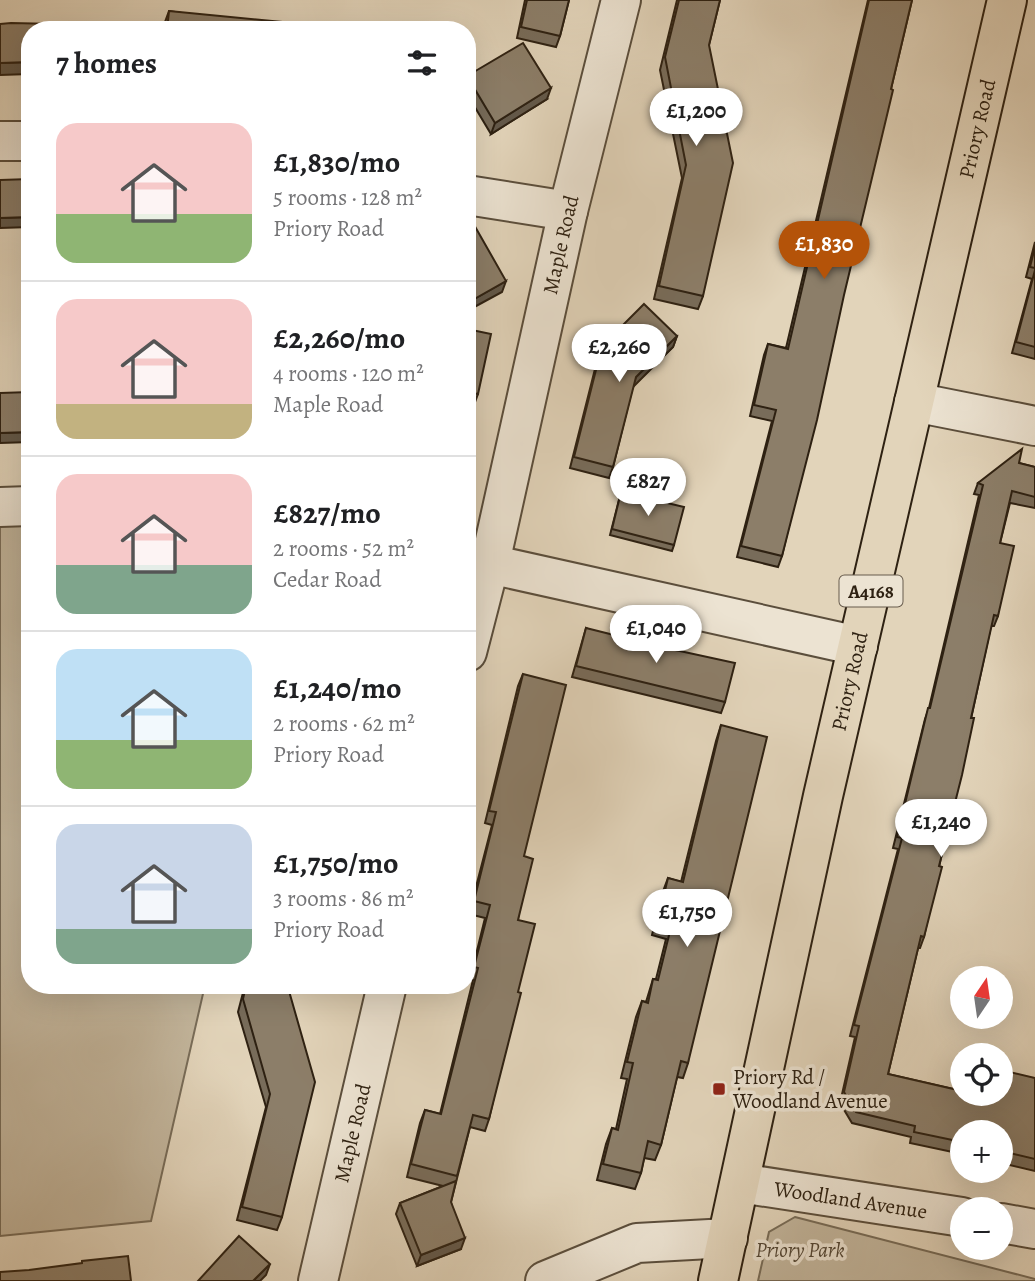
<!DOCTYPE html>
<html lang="en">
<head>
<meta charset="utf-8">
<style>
	:root { --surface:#fff; --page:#f6f6f6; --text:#202124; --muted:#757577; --line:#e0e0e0; --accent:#b45309 }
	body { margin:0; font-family:Alegreya,serif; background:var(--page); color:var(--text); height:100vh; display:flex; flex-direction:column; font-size:26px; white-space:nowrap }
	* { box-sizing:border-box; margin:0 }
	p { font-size:23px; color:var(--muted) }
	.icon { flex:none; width:38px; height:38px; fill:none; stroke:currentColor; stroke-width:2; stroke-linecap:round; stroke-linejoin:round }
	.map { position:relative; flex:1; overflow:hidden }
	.details { position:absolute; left:21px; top:21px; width:455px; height:973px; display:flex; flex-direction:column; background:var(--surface); border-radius:28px; box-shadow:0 7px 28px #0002 }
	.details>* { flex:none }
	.needle { width:46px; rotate:13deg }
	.buttons { position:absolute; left:950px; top:966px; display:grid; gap:14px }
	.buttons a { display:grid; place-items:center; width:63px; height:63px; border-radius:50%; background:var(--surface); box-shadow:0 7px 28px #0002; font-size:35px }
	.price { position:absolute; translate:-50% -60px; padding:0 16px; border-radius:24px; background:#fff; color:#222; font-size:23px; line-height:46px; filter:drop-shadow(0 2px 4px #0008) }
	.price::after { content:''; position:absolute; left:50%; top:42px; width:21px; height:16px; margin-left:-10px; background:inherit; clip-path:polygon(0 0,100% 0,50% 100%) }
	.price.current { background:var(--accent); color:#fff }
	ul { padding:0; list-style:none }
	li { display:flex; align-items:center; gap:21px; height:175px; padding:0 35px }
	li+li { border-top:2px solid var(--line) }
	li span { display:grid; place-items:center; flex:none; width:196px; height:140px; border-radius:21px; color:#555 }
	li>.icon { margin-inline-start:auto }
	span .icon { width:84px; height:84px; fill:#fffc; stroke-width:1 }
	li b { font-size:30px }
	h2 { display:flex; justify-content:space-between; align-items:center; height:84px; padding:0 35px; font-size:30px }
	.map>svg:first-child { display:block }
</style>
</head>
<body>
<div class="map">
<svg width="1035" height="1281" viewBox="0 0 1035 1281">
	<rect width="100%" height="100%" fill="#e2d4ba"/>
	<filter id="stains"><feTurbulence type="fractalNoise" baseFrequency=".00286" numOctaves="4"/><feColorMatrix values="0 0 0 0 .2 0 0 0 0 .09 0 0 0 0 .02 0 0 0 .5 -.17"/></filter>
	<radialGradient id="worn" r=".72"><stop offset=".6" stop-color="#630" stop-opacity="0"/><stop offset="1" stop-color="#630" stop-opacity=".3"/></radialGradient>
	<g fill="#c3b69d" stroke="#786c58" stroke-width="2">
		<polygon points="30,521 30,985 205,985 151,1221 0,1236 0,523"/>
		<polygon points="795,1217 1035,1279 1035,1281 758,1281 769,1232"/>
	</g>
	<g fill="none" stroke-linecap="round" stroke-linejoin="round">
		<defs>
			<g id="minor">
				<polyline points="0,141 30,141"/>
				<polyline points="467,195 568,211"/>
				<polyline points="914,402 1035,426"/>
				<polyline points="0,507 30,506"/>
				<polyline points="467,559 858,646"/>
				<path id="s1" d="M467 652 490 563 568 211 621 0"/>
				<path id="s2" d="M740 1183 962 1217"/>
				<polyline points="1001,1223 1035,1229"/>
				<path id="s3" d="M318 1281 387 985"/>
				<polyline points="545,1281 637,1243 728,1238"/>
			</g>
			<g id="major">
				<path id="s4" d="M718 1281 823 796 1007 0"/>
			</g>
		</defs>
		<use href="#minor" stroke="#5b4e3c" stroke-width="42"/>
		<use href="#major" stroke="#2e2112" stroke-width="42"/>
		<use href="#minor" stroke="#ece3d2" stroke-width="38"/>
		<use href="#major" stroke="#e2d4ba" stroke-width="38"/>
	</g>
	<g fill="#786c5a" stroke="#2e2112" stroke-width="2">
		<polygon points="525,0 569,0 560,36 556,47 517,38"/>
		<polygon points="677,0 720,0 709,45 703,296 698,309 654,299 682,178 660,70"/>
		<polygon points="868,0 912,0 891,89 782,556 778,567 737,557 772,421 750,416 764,355 768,344 786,348"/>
		<polygon points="169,11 291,30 165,30 165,22"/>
		<polygon points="467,76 547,99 491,134 467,94"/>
		<polygon points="1035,242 1035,359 1012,353 1032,279 1026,277"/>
		<polygon points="467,329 478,394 474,405 467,404"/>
		<polygon points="677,336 673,347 633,386 613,467 609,478 570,468 598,357 602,346"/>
		<polygon points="1019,463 1035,467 1035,508 1010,503 1000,543 998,616 994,626 991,626 924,937 920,948 918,948 888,1074 993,1098 994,1094 1001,1094 1035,1078 1035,1171 1001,1163 1001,1132 962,1132 962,1154 910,1143 911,1137 852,1123 840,1103 855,1037 850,1036 898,849 893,848 925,719 929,708 979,495 974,494 978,483"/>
		<polygon points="621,492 674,545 672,551 610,535"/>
		<polygon points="586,628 725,702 721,713 572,677"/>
		<polygon points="523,674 524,856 518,920 518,992 489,1119 485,1131 470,1127 451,1202 461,1249 417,1266 396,1214 400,1203 443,1186 407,1177 420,1123 425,1110 440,1114 473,980 470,979 485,918 469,914 492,825 485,823 518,686"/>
		<polygon points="721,725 688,1063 683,1078 677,1077 661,1145 655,1160 644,1158 641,1173 635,1189 597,1180 606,1144 612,1128 616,1129 627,1079 621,1078 636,1017 642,1001 646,1002 653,979 656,979 666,939 652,935 662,894 668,878 681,882 716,741"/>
		<polygon points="245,985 290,985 289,991 282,1217 277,1230 237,1220 266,1107 238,1012"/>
	</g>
	<g fill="#62584a" stroke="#2e2112" stroke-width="2">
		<polygon points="30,62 29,74 0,75 0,63"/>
		<polygon points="551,88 547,99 491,134 495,123"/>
		<polygon points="30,217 30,227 0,228 0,218"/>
		<polygon points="506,281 502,292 467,311 469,302"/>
		<polygon points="677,336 673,347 632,388 636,377"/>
		<polygon points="30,432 30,442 0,443 0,433"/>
		<polygon points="465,1238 461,1249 417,1266 421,1255"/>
		<polygon points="270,1264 266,1275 260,1281 253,1281"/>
	</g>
	<g fill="#8c7e69" stroke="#2e2112" stroke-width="2">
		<polygon points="527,0 569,0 560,36 521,27"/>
		<polygon points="679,0 720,0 709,45 733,163 703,296 659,286 686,165 665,57"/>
		<polygon points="869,0 912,0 891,89 893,90 844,295 817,420 782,556 741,546 776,410 754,405 768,344 788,349"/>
		<polygon points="169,11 292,23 291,30 167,30"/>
		<polygon points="11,23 146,26 146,30 30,30 30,62 0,63 0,24"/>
		<polygon points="523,43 551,88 495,123 467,76"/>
		<polygon points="30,179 30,217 0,218 0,180"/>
		<polygon points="473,223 506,281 469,302 467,299 467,227"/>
		<polygon points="1035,247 1035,268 1030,267"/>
		<polygon points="1035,270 1035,347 1016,342"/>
		<polygon points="644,304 677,336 636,377 613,467 574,457 602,346"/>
		<polygon points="467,329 491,334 478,394 467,392"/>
		<polygon points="30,392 30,432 0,433 0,393"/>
		<polygon points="1022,449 1019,463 1035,467 1035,497 1012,491 1000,543 1014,546 998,616 994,615 971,718 974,718 962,775 939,866 942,867 924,937 921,936 888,1074 962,1091 962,1094 975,1094 994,1098 995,1094 1001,1094 1001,1070 1035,1078 1035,1159 1001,1151 1001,1132 962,1132 962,1142 914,1132 915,1126 856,1112 844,1092 859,1026 854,1025 902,838 897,837 928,708 930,708 983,485 978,483"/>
		<polygon points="621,492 684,507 674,545 612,529"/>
		<polygon points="586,628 666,648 735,663 725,702 576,666"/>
		<polygon points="523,674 566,685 524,856 533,859 518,920 535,924 518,992 521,993 489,1119 473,1115 457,1176 411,1164 425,1110 441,1114 478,968 474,967 490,905 474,901 496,812 489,811"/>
		<polygon points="721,725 767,737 688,1063 681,1061 661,1145 648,1141 641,1173 603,1164 612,1128 618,1130 633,1063 627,1062 642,1001 648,1003 653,979 658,980 672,923 658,919 668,878 683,882"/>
		<polygon points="246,985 290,985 289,991 315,1082 282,1217 242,1207 270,1094 243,999"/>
		<polygon points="456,1181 451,1202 465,1238 421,1255 400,1203"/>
		<polygon points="239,1236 270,1264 253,1281 198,1281"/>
		<polygon points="128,1256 131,1281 0,1281 0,1272 29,1270 82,1263 82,1261"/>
	</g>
	<rect fill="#8f2418" stroke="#ece3d2" stroke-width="2.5" x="712" y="1082" width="14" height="14" rx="3.5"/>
	<g text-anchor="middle" stroke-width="7" stroke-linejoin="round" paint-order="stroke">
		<rect fill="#ece3d2" stroke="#675b4c" stroke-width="2" x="839.5" y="575.5" width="63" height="31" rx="5"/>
		<g font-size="19" font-weight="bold" fill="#2e2112">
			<text x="871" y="598">A4168</text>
		</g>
		<g font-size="21" fill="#2e2112" stroke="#ece3d2">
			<text dy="7" stroke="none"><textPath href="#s4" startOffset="1181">Priory Road</textPath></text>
			<text dy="7" stroke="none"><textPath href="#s1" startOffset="418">Maple Road</textPath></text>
			<text dy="7" stroke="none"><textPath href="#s4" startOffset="614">Priory Road</textPath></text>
			<text dy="7" stroke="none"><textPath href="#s3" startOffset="152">Maple Road</textPath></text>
			<text dy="7" stroke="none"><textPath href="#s2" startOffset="112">Woodland Avenue</textPath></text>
		</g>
		<g font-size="21" fill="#2e2112" stroke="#ece3d2" text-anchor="start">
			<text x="733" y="1084">Priory Rd /<tspan x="733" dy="24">Woodland Avenue</tspan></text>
		</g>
		<g font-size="21" font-style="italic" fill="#534635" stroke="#ece3d2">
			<text x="800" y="1257">Priory Park</text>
		</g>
	</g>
	<rect width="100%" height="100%" filter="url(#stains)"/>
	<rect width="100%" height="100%" fill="url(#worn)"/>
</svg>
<div class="buttons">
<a><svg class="needle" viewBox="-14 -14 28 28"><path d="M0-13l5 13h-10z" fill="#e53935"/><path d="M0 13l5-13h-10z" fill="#757577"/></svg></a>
<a><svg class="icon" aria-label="locate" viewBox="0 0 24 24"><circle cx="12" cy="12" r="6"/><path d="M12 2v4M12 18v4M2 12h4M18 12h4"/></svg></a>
<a>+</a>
<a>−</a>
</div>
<b class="price" style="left:696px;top:148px">£1,200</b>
<b class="price current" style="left:824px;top:281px">£1,830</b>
<b class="price" style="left:619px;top:384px">£2,260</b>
<b class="price" style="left:648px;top:518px">£827</b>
<b class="price" style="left:656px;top:665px">£1,040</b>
<b class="price" style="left:941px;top:859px">£1,240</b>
<b class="price" style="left:687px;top:949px">£1,750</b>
<section class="details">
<h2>7 homes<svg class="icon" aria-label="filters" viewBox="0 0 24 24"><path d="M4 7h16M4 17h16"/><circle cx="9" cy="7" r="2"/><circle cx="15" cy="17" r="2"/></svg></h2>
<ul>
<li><span style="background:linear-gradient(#f6c9c9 65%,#8fb573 0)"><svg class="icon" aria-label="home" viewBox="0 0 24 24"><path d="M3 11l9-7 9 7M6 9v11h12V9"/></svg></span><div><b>£1,830/mo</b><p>5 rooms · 128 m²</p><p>Priory Road</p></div></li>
<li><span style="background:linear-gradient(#f6c9c9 75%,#c2b280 0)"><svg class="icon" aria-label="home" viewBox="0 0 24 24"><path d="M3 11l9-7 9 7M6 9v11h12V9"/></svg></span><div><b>£2,260/mo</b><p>4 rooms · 120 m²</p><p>Maple Road</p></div></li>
<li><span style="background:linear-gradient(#f6c9c9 65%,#7fa58c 0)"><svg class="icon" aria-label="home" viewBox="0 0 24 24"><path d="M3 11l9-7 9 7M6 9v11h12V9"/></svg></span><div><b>£827/mo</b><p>2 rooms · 52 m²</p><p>Cedar Road</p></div></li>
<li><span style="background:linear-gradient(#bfe0f5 65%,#8fb573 0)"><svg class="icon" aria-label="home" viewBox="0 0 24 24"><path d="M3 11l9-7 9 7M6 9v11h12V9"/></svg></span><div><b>£1,240/mo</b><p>2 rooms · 62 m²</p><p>Priory Road</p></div></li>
<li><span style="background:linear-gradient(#c9d6e8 75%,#7fa58c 0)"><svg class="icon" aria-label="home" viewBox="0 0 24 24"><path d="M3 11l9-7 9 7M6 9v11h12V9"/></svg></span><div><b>£1,750/mo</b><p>3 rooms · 86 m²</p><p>Priory Road</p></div></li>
</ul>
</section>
</div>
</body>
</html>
